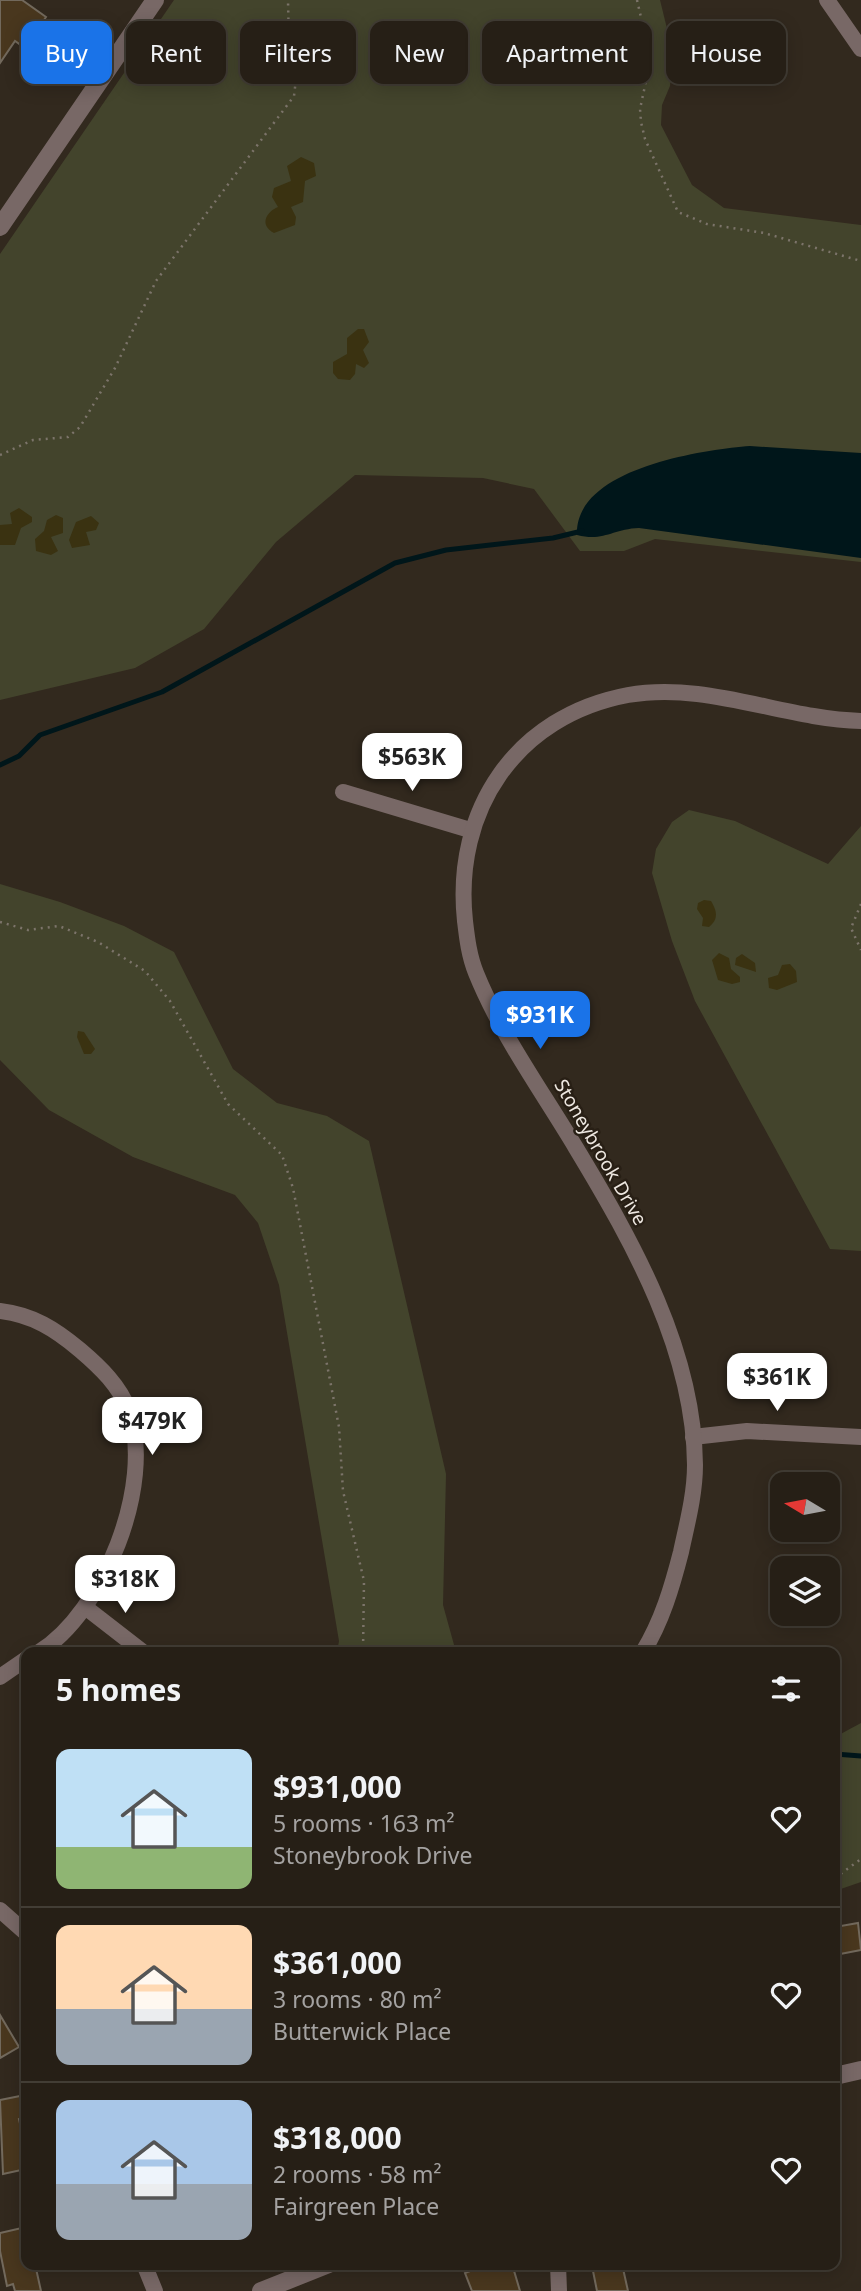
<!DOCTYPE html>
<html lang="en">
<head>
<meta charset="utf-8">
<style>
	:root { --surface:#261f16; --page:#322c23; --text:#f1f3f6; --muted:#a4a2a1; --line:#423d35; --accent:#1a73e8 }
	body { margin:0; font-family:"Noto Sans",sans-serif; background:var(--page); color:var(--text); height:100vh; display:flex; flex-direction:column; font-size:26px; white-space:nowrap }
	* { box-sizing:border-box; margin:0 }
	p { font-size:23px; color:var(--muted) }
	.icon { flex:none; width:38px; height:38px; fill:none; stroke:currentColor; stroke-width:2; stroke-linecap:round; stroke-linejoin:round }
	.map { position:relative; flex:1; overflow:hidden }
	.drawer { position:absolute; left:21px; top:1647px; width:819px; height:623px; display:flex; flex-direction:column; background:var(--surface); border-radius:14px; box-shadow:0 4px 18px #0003,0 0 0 2px var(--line) }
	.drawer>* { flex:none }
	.top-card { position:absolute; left:21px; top:21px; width:819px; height:63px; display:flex; gap:14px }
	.needle { width:46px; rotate:280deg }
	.buttons { position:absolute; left:770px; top:1472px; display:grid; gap:14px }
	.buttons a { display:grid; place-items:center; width:70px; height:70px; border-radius:14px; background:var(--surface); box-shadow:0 4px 18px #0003,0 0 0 2px var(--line); font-size:35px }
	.price { position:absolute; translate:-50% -60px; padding:0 16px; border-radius:14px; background:#fff; color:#222; font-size:23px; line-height:46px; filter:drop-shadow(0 2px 4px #0008) }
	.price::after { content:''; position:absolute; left:50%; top:42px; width:21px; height:16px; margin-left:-10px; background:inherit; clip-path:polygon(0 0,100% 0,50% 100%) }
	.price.on { background:var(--accent); color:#fff }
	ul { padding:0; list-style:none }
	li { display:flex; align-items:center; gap:21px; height:175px; padding:0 35px }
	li+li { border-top:2px solid var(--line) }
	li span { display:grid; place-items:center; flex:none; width:196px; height:140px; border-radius:14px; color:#555 }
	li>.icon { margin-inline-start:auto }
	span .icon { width:84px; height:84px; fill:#fffc; stroke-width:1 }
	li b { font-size:30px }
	h2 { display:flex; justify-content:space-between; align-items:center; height:84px; padding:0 35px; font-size:30px }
	.tag { padding:0 24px; border-radius:14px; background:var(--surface); box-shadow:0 4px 18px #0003,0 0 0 2px var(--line); font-size:24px; line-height:63px }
	.tag.on { background:var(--accent); color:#fff }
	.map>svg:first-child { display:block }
</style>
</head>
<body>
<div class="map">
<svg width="861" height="2291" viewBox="0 0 861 2291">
	<rect width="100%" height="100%" fill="#32291e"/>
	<g fill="#43442c">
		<polygon points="174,0 660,0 673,53 670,86 662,105 661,125 692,185 724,208 861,225 861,562 655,539 624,551 580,551 534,489 483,478 355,475 276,542 204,629 135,668 0,700 0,254"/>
		<polygon points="689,810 735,821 828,864 861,826 861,1251 830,1249 695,1001 672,941 652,873 656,849 672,822"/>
		<polygon points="0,884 60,902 124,926 174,952 233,1069 277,1103 327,1116 369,1141 446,1474 443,1605 456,1652 337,1652 339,1641 279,1285 258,1223 235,1195 133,1157 49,1110 0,1060"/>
		<polygon points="861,1723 861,1882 835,1891 835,1737"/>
	</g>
	<g fill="#3a3211">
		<path d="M301 157 314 163 316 176 305 181 303 202 291 207 296 217 295 225 274 233C259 225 266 212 278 207L272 197 274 188 291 181 287 166Z"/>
		<polygon points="358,329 364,329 369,342 363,350 369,363 364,368 356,364 355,374 350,380 338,379 333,373 333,362 347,354 347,338"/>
		<polygon points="19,508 32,517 32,522 21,528 15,545 0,545 0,525 12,524 10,513"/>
		<polygon points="56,515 63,518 63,533 51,537 58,551 51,555 36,551 35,539 44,531 47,520"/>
		<polygon points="91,516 99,523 96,530 86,532 90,545 72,548 69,540 76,522"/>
		<path d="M704 900 711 901C717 911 719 919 709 927L702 926 703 918 697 909 698 903Z"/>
		<polygon points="719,953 729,958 731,969 740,977 740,982 732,984 718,980 712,960"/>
		<polygon points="742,954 755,963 756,972 735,965 736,958"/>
		<polygon points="790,964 796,971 797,982 777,990 769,988 768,978 778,975 782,965"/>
		<polygon points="78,1031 84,1032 95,1049 91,1054 84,1054 77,1037"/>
	</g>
	<path fill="#00161a" d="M750 446 861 453V558L639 528C612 529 604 542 577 535 574 469 700 450 750 446Z"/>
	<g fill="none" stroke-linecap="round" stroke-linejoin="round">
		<g stroke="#00161a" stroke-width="5">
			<polyline points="0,765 19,756 40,735 162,692 395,563 446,550 553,538 582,531"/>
			<polyline points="835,1754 861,1756"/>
		</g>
	</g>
	<g fill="#49371e" stroke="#72695c" stroke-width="2">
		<polygon points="0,0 22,0 46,17 25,48 15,41 0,63"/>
		<polygon points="858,1923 861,1950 835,1955 835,1927"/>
		<polygon points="0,2015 19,2047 0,2058"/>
		<polygon points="25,2095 26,2118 19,2119 26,2151 26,2169 3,2174 0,2100"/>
		<polygon points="26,2227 26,2264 35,2264 41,2291 15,2291 13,2284 7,2286 0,2251 0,2233"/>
		<polygon points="471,2264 512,2264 520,2291 472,2291 465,2273 473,2270"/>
		<polygon points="595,2264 622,2264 628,2291 597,2291 593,2271 596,2271"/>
	</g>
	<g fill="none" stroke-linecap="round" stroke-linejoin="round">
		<g stroke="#7c746a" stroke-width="2.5" stroke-dasharray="2 5" stroke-linecap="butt">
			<polyline points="637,0 648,48 649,67 640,109 641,122 645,139 678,212 707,224 764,233 861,261"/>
			<polyline points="0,455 33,440 68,437 80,427 115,368 156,281 294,96 296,79 289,46 288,0"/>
			<polyline points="861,904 851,928 861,950"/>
			<polyline points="0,922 28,930 59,926 98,942 145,971 170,1001 228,1104 282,1155 293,1188 339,1427 343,1491 364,1581 363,1652"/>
			<polyline points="835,1878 861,1859"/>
		</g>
		<g stroke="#786866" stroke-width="16">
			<polyline points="827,0 861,49"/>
			<polyline points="343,792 470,830"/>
			<path d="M0 1311C33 1315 55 1329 80 1350 100 1367 120 1386 129 1411 155 1484 103 1613 39 1652"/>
			<polyline points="693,1437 747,1431 861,1437"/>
			<polyline points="85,1607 143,1652"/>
			<path d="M643 1652C662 1621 672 1587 681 1552 687 1524 695 1494 695 1465 694 1351 634 1244 576 1148 542 1091 501 1035 476 973 469 956 467 938 465 921 453 810 516 716 628 695 707 681 783 719 861 721"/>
			<polyline points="0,1677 26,1659"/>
			<polyline points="0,1910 26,1933"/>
			<polyline points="144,2264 155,2291"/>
			<polyline points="558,2264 559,2291"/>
		</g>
		<g stroke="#786866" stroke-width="18">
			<polyline points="0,227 155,0"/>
			<polyline points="835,2076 861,2070"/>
			<polyline points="261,2291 329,2264"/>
		</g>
	</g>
	<g text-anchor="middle" stroke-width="5" stroke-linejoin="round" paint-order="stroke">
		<g font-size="19" fill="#eee8e1" stroke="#281f15">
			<text transform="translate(601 1152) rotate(60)" y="7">Stoneybrook Drive</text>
		</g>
	</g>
</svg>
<div class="buttons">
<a><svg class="needle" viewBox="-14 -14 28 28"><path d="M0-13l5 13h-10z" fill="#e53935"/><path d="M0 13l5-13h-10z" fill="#a4a2a1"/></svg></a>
<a><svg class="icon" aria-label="layers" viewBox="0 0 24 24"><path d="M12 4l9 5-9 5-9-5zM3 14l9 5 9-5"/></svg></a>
</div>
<b class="price" style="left:412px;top:793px">$563K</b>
<b class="price on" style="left:540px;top:1051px">$931K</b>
<b class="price" style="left:777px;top:1413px">$361K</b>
<b class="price" style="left:152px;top:1457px">$479K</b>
<b class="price" style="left:125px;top:1615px">$318K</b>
<div class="top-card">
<a class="tag on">Buy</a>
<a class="tag">Rent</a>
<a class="tag">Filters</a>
<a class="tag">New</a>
<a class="tag">Apartment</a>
<a class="tag">House</a>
</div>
<section class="drawer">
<h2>5 homes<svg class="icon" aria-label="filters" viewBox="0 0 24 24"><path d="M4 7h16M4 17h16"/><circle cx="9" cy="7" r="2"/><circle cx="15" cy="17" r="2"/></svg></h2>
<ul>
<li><span style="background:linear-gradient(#bfe0f5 70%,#8fb573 0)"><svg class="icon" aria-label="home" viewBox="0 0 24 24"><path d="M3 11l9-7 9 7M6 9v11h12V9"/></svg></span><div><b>$931,000</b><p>5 rooms · 163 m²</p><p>Stoneybrook Drive</p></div><svg class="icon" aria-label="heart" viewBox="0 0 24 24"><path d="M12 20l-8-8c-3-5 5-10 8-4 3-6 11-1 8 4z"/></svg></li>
<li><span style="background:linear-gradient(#ffd9b3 60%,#9aa5b1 0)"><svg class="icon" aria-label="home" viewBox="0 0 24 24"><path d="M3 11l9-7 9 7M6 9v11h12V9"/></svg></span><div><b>$361,000</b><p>3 rooms · 80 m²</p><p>Butterwick Place</p></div><svg class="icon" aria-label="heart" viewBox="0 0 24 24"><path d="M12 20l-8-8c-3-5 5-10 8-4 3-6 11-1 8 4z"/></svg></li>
<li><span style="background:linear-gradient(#a9c7e8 60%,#9aa5b1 0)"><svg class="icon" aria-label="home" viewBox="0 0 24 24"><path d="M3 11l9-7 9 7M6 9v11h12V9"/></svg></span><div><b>$318,000</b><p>2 rooms · 58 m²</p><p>Fairgreen Place</p></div><svg class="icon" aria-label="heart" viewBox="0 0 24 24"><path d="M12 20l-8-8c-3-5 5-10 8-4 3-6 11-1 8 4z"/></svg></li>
</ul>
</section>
</div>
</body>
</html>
